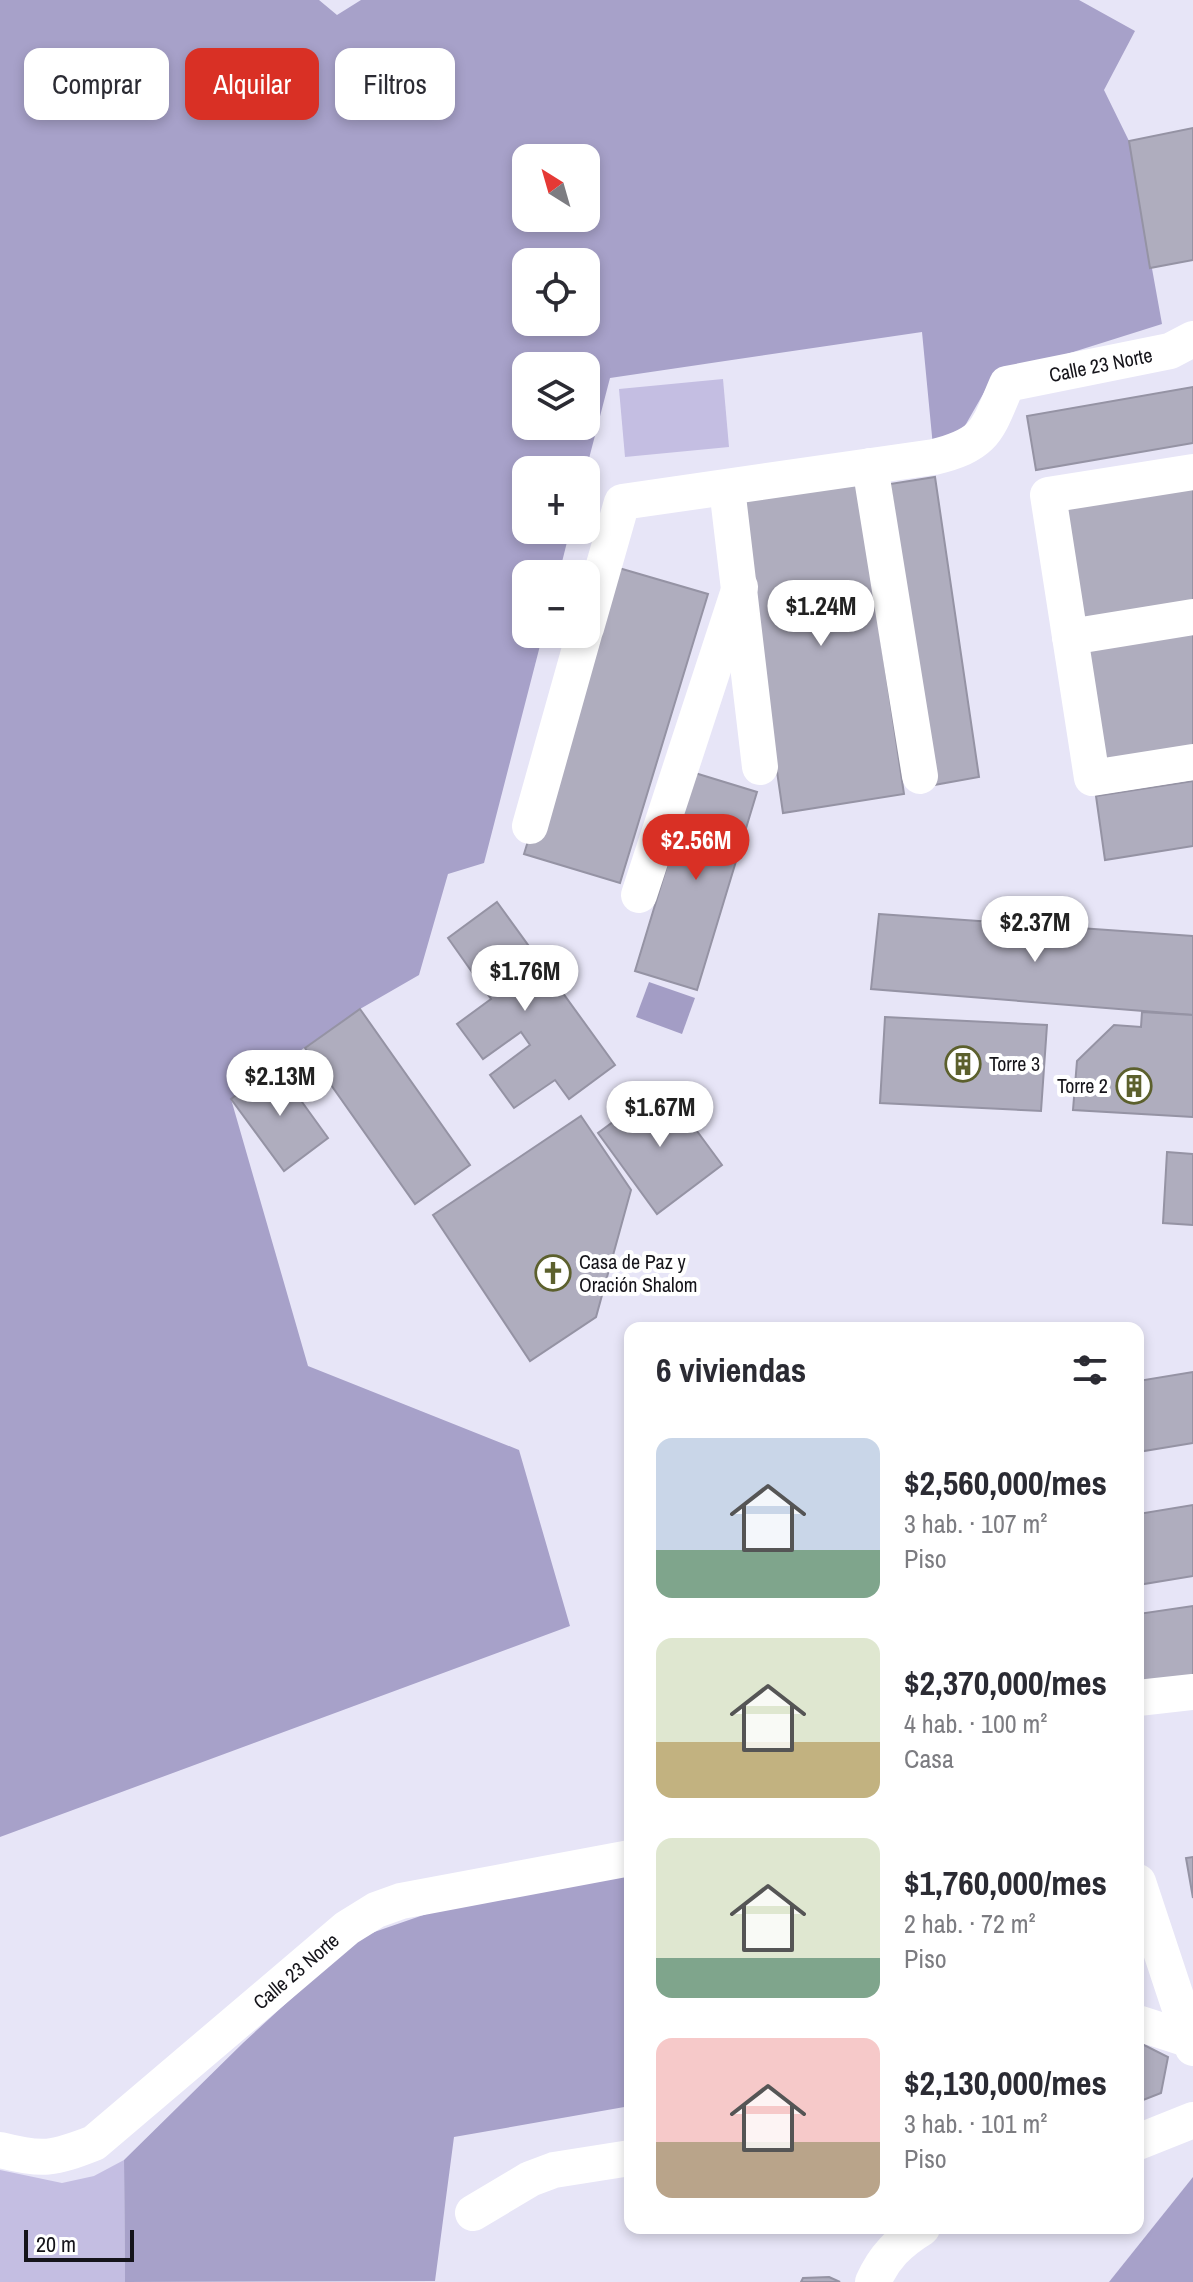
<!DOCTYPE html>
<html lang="es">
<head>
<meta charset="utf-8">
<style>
	:root { --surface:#fff; --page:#f7f7f7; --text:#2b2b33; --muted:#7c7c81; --accent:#d93025 }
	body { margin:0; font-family:"Archivo Narrow",sans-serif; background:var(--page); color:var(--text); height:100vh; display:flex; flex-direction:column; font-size:30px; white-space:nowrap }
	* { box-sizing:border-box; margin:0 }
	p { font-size:26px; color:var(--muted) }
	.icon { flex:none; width:44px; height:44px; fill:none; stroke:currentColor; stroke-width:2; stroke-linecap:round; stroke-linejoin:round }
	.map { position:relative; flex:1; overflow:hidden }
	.side { position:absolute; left:624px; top:1322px; width:520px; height:912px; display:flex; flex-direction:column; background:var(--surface); border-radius:16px; box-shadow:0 4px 12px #0003 }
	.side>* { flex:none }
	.top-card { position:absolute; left:24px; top:48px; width:480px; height:72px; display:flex; gap:16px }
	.needle { width:52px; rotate:323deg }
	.fabs { position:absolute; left:512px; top:144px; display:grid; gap:16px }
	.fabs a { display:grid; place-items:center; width:88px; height:88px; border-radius:16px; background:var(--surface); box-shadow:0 4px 12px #0003; font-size:40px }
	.scale { position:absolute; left:24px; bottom:20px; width:110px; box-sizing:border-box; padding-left:8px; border:4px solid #15141a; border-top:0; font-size:22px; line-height:28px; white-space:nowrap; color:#15141a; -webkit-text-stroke:6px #fff; paint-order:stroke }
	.price { position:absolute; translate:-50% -68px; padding:0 18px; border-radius:28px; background:#fff; color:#222; font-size:26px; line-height:52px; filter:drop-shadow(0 2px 4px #0008) }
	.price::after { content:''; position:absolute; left:50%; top:48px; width:24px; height:18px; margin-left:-12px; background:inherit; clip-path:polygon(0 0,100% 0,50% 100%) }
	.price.active { background:var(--accent); color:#fff }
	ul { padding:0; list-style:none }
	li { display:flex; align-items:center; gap:24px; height:200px; padding:0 32px }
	li span { display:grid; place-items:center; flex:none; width:224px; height:160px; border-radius:16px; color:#555 }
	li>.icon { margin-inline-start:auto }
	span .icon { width:96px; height:96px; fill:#fffc; stroke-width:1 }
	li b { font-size:34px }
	h2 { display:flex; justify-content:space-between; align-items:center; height:96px; padding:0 32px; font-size:34px }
	.chip { padding:0 28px; border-radius:16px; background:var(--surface); box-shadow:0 4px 12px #0003; font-size:28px; line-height:72px }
	.chip.active { background:var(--accent); color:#fff }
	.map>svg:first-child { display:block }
</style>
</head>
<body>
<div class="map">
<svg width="1193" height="2282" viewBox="0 0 1193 2282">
	<rect width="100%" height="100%" fill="#e7e5f7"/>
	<g fill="#c4bee2">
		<polygon points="723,379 729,447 625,457 619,389"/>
		<polygon points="124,2160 125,2282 0,2282 0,2170 62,2183 94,2176"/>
	</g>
	<g fill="#a7a1c9" fill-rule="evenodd">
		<path d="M0 0H319L337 15 361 0H1079L1135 31 1104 90 1129 141 1162 324 1010 372 990 382 962 431 934 457 922 332 610 378 586 470H526V530H570L559 574H526V634H543L484 863 448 874 419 975 360 1009 231 1099 308 1366 519 1450 570 1626 0 1837ZM526 158H586V218H526ZM526 262H586V322H526ZM526 366H586V426H526Z"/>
		<polygon points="630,1871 630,2106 454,2137 435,2281 125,2282 124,2160 243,2043 357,1938 435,1911"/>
		<polygon points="1193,2177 1193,2282 1109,2282"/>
	</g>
	<polygon fill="#a39dc5" points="649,982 695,998 682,1034 636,1017"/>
	<g fill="#afadbe" stroke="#9593a4" stroke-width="2">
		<polygon points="1193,128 1193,260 1150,268 1129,141"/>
		<polygon points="1193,387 1193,443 1036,470 1027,416"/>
		<polygon points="935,477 979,777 934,785 890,484"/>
		<polygon points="858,483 904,794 783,813 738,501"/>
		<polygon points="1193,486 1193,603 1078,620 1062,506"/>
		<polygon points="612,566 708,594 620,883 524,854"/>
		<polygon points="1193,633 1193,749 1098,764 1081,649"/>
		<polygon points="695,773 757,792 697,990 635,971"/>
		<polygon points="1193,781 1193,846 1105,860 1096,796"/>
		<polygon points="497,902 615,1065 569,1099 555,1080 514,1108 490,1075 530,1045 521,1032 483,1059 457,1024 491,999 448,938"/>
		<polygon points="879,914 1193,936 1193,1015 871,989"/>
		<polygon points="360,1009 470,1165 415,1204 305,1048"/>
		<polygon points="1142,1012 1193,1015 1193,1117 1073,1110 1077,1061 1114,1025 1141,1027"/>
		<polygon points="885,1017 1047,1025 1041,1111 880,1103"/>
		<polygon points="276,1066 328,1138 284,1171 231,1099"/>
		<polygon points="663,1085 722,1165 657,1214 598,1133"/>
		<polygon points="581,1116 631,1190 596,1317 530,1361 433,1215"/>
		<polygon points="1167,1152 1193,1154 1193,1225 1163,1223"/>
		<polygon points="1193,1372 1193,1443 1138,1452 1138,1381"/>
		<polygon points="1193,1505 1193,1576 1138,1585 1138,1514"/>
		<polygon points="1193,1606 1193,1676 1138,1684 1138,1614"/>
		<polygon points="1193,1857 1193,1898 1186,1858"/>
		<polygon points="1138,2042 1168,2057 1161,2093 1138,2102"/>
		<polygon points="829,2277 840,2282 801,2282 803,2278"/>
	</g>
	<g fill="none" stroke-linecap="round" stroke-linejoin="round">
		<g stroke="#fff" stroke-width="36">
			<polyline points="870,466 920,776"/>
			<polyline points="1193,472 1048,495 1092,778 1193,762"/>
			<polyline points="727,488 760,767"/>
			<path id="s1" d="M586 628 622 502 934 457C987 444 987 430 1007 384L1170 351 1193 339"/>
			<polyline points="1070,637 1193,617"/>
			<polyline points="530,826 584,634"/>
			<polyline points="639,895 740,587"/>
			<polyline points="1138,1698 1193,1692"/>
			<polyline points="1138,1882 1193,2048"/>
			<polyline points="1138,2023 1190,2040"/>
			<polyline points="1138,2142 1193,2120"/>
			<path id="s2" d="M0 2150C43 2161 53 2159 94 2143L347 1928 376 1910 401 1901 630 1858"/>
			<polyline points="473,2213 530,2179 554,2170 630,2158"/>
			<path d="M873 2282C884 2257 899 2242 922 2228"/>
		</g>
	</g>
	<defs>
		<symbol id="building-ring" viewBox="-11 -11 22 22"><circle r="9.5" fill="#fff" stroke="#5c602d" stroke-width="1.5"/><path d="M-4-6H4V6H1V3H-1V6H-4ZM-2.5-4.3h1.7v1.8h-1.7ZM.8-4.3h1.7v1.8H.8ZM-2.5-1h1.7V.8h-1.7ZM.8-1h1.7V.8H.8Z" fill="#5c602d"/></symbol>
		<symbol id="church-ring" viewBox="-11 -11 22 22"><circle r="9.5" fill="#fff" stroke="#5c602d" stroke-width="1.5"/><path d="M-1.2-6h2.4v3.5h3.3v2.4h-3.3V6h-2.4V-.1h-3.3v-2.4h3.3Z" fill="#5c602d"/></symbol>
	</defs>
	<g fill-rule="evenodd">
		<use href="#building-ring" x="943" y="1044" width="40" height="40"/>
		<use href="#building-ring" x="1114" y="1066" width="40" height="40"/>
		<use href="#church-ring" x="533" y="1253" width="40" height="40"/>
	</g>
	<g text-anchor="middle" stroke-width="8" stroke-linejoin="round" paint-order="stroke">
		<g font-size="20" fill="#15141a" stroke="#fff">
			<text dy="7" stroke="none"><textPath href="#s1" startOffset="652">Calle 23 Norte</textPath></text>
			<text dy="7" stroke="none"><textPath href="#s2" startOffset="362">Calle 23 Norte</textPath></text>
		</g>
		<g font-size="20" fill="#15141a" stroke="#fff" text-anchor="start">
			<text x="989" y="1071">Torre 3</text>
			<text x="1108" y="1093" text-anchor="end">Torre 2</text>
			<text x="579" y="1269">Casa de Paz y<tspan x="579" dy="23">Oración Shalom</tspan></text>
		</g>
	</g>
</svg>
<div class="fabs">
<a><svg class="needle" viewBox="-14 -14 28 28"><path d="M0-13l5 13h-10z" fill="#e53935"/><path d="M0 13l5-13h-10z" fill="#7c7c81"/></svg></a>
<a><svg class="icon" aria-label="locate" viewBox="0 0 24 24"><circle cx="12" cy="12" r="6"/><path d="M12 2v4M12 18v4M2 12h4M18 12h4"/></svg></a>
<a><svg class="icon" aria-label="layers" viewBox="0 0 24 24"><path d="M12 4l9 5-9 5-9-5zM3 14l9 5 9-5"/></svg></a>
<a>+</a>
<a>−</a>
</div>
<div class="scale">20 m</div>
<b class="price" style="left:821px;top:648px">$1.24M</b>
<b class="price active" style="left:696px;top:882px">$2.56M</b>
<b class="price" style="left:1035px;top:964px">$2.37M</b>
<b class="price" style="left:525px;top:1013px">$1.76M</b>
<b class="price" style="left:280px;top:1118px">$2.13M</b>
<b class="price" style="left:660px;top:1149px">$1.67M</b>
<div class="top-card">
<a class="chip">Comprar</a>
<a class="chip active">Alquilar</a>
<a class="chip">Filtros</a>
</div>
<section class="side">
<h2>6 viviendas<svg class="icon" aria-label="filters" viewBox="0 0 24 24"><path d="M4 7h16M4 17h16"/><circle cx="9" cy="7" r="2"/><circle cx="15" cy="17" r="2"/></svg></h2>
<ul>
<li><span style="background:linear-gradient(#c9d6e8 70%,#7fa58c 0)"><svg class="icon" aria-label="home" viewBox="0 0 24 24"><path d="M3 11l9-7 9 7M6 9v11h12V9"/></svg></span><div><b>$2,560,000/mes</b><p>3 hab. · 107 m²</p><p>Piso</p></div></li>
<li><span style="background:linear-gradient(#dfe7d0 65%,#c2b280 0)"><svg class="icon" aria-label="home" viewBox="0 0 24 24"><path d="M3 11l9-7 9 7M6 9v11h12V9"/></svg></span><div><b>$2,370,000/mes</b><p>4 hab. · 100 m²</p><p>Casa</p></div></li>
<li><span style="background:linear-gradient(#dfe7d0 75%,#7fa58c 0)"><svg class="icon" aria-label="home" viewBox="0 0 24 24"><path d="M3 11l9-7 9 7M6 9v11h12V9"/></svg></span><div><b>$1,760,000/mes</b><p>2 hab. · 72 m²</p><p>Piso</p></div></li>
<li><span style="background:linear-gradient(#f6c9c9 65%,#b9a48a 0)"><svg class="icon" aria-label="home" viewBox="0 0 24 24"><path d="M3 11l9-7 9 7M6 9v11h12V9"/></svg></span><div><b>$2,130,000/mes</b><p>3 hab. · 101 m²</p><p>Piso</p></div></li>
</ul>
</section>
</div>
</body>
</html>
